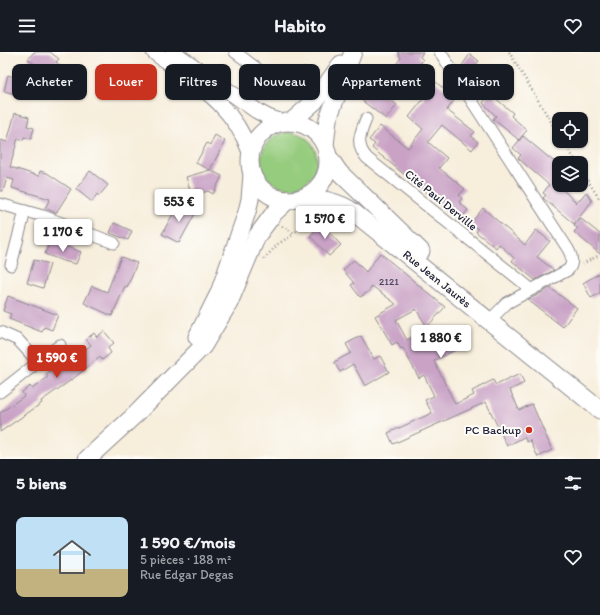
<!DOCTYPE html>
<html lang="fr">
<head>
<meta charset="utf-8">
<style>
	:root { --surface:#171b24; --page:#20242c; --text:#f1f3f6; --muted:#9ea1a6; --line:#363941; --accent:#c8321e }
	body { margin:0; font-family:Itim,sans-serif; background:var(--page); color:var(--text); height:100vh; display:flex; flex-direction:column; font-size:15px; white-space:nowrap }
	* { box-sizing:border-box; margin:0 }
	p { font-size:13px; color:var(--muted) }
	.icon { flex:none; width:22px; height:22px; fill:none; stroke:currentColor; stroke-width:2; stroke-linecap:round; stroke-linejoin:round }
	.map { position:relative; height:407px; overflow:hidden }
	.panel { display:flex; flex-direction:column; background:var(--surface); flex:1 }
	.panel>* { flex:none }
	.top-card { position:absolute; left:12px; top:12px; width:576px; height:36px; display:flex; gap:8px }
	.controls { position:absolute; left:552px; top:60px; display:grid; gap:8px }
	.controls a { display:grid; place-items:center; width:36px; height:36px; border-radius:8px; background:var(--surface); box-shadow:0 1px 3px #0004; font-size:20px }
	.price { position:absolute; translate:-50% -34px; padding:0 9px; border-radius:4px; background:#fff; color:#222; font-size:13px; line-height:26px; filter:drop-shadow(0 1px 2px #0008) }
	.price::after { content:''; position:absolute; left:50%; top:24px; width:12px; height:9px; margin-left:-6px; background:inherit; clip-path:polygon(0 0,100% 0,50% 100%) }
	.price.active { background:var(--accent); color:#fff }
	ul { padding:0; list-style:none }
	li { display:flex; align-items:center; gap:12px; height:100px; padding:0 16px }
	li+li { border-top:1px solid var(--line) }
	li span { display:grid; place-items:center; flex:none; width:112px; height:80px; border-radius:8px; color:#555 }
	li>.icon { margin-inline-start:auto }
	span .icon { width:48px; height:48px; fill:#fffc; stroke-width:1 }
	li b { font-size:17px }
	h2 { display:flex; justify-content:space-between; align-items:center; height:48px; padding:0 16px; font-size:17px }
	.tag { padding:0 14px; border-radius:8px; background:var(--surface); box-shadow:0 1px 3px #0004; font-size:14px; line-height:36px }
	.tag.active { background:var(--accent); color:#fff }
	header { display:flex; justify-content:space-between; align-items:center; height:52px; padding:0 16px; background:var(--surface); font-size:18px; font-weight:700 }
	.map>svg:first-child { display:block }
</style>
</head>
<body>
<header><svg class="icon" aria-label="menu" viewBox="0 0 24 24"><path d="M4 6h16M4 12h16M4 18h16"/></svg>Habito<svg class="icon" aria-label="heart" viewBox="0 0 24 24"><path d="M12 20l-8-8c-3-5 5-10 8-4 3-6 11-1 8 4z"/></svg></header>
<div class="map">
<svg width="600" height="407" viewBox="0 0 600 407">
	<rect width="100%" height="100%" fill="#fdfcf7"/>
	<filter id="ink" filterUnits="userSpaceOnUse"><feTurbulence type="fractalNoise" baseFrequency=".025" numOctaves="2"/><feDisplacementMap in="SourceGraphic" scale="8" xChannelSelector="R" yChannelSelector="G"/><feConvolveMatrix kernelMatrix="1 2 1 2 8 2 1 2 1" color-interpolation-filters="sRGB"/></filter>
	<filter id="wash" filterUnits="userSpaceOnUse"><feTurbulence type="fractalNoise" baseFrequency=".012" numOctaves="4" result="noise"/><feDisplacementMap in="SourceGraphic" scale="16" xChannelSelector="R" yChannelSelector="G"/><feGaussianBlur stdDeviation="0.9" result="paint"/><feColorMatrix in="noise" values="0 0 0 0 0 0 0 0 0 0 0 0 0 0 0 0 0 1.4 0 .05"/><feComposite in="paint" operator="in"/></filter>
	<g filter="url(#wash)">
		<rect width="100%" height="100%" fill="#f7eedc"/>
		<circle fill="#96cc7e" stroke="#5c775c" cx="289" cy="108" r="28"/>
		<g id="blocks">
			<g fill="#c9a2c6">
				<polygon points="34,0 50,0 59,7 56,10 62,15 55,28 28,7"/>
				<polygon points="398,0 423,0 420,5 423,8 418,15 450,42 455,47 447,58 475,80 471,84 478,90 472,98 442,73 428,90 447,106 439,116 465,137 459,143 462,146 459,150 468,158 460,168 372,96 375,92 369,88 380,74 408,96 423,77 409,65 425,45 400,25 398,28 389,21 401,6"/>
				<polygon points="470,2 479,9 469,21 461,15"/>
				<polygon points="476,15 503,37 495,46 513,61 511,64 527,78 519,88 493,67 496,64 483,51 488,44 466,26"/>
				<polygon points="8,23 27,29 23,44 4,39"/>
				<polygon points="368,25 384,38 381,40 397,53 386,67 360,47 364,42 358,37"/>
				<polygon points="15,61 29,65 27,74 34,76 31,87 24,85 23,88 18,86 10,115 39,124 40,119 47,121 71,137 56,161 45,156 50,147 12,136 14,128 7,126 3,139 0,139 0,88 7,90"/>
				<polygon points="215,83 225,89 210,118 222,124 213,142 208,139 192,144 186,125 210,118 196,111 207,91 210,93"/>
				<polygon points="523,84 559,114 559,122 553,129 577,151 586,140 592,149 574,172 543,146 546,143 543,141 549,133 518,106 521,103 513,96"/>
				<polygon points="90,119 108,133 99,144 97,142 92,150 76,137"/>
				<polygon points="184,151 197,158 179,191 162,182 175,158 179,161"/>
				<polygon points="483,156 525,193 536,178 550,189 537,205 554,218 535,228 512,209 514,206 499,192 496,196 476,180 478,177 471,171"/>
				<polygon points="580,166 600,182 600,202 574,180 578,176 574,174"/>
				<polygon points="114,171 132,179 128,188 110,181"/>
				<polygon points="321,172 341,193 329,204 310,184"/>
				<polygon points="50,188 81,200 76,212 63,209 45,202"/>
				<polygon points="380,201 445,255 427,275 416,257 396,268 407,288 434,274 440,285 449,280 451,285 458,289 461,295 434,309 455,352 474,343 472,339 493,328 496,333 520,322 524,331 510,338 519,358 532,352 552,398 538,405 530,388 527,390 524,385 507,394 486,350 393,392 388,381 432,361 425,348 434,344 424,323 419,326 403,296 401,297 397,290 392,293 375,264 396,252 372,234 368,240 360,245 351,233 354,231 343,218 354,208 366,220"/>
				<polygon points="121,205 137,211 127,235 125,234 112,264 84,251 92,234 107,240"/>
				<polygon points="34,208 50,212 43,236 27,231"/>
				<polygon points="600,221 600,241 591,246 583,231"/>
				<polygon points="550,236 577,256 563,275 528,248"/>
				<polygon points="8,244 58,263 52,278 44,275 42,280 9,267 11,262 3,259"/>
				<polygon points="104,279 114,291 108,296 111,301 102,308 100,305 74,326 41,349 42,351 0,380 0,361 24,344 22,340 30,334 32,337 48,325 46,322 62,311 61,310 69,304 72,308 91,293 86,287 94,281 97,285"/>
				<polygon points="361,284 374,307 380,304 389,320 365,334 353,312 340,320 334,310 351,301 346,292"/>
			</g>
		</g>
	</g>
	<g filter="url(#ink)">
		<use href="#blocks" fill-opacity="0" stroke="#8c888c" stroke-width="1"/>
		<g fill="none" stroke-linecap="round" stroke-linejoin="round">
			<defs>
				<g id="minor">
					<polyline points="235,0 271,27 286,27 304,21"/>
					<path d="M440 0 568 197C572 204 574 211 568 218L507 251 489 269"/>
					<path d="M366 67C360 82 355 93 367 106L531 237"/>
					<polyline points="0,152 43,164 114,191"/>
					<polyline points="11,213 25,159"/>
					<polyline points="0,280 18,288 39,311"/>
					<polyline points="0,340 60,293"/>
				</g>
				<g id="secondary">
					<path d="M154 0C194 31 232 50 250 100"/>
					<polyline points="173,0 257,59 268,65 283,70"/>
				</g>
				<g id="primary">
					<circle cx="289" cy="109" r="39"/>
					<polyline points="291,70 315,49 341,12"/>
					<polyline points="325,93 328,67 353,0"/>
					<polyline points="328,104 339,120 421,199"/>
					<path d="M302 146C320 146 337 149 352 159L600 358"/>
					<polyline points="197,285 219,241 247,160 250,147 252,123"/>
					<polyline points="87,407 136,362 203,294 229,251 257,184 274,161 288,148"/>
				</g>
			</defs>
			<use href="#minor" stroke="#8c888c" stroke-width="13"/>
			<use href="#secondary" stroke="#8c888c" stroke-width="17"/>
			<use href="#primary" stroke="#8c888c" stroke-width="19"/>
			<g stroke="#8c888c" stroke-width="2.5" stroke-dasharray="1 3" stroke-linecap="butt">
				<polyline points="509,0 559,83"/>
				<polyline points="296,34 304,41"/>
				<polyline points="563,89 577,111"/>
				<polyline points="581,118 600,148"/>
				<polyline points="282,174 294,181 306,171 321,163"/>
				<polyline points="264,207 278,192 294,182"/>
				<polyline points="582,212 600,203"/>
			</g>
			<use href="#minor" stroke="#fff" stroke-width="11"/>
			<use href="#secondary" stroke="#fff" stroke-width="15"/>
			<use href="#primary" stroke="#fff" stroke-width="17"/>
		</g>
	</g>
	<circle fill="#c8321e" stroke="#fdfcf7" stroke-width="1.5" cx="529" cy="378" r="4"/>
	<g text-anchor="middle" stroke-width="4" stroke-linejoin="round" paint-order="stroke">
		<g font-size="10" fill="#4c425e">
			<text x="389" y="233">2121</text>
		</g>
		<g font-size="12" fill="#22223b" stroke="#fdfcf7">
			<text transform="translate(441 148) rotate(39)" y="4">Cité Paul Derville</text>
			<text transform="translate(437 227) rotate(39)" y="4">Rue Jean Jaurès</text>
		</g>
		<g font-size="12" fill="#22223b" stroke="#fdfcf7" text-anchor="end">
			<text x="521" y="382">PC Backup</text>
		</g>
	</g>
</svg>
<div class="controls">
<a><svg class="icon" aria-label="locate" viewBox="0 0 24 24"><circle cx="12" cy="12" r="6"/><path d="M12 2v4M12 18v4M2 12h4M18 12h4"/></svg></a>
<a><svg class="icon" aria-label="layers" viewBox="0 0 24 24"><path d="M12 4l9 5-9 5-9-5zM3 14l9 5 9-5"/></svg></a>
</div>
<b class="price" style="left:179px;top:171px">553 €</b>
<b class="price" style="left:325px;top:188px">1 570 €</b>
<b class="price" style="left:63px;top:201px">1 170 €</b>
<b class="price" style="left:441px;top:307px">1 880 €</b>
<b class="price active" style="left:57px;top:327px">1 590 €</b>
<div class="top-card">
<a class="tag">Acheter</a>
<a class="tag active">Louer</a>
<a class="tag">Filtres</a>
<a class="tag">Nouveau</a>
<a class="tag">Appartement</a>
<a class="tag">Maison</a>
</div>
</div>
<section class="panel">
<h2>5 biens<svg class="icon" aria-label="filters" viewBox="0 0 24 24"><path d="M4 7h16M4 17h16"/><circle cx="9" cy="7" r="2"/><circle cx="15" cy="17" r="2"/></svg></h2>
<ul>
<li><span style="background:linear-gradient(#bfe0f5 65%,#c2b280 0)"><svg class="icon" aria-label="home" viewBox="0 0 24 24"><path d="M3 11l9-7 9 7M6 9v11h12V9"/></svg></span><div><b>1 590 €/mois</b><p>5 pièces · 188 m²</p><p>Rue Edgar Degas</p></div><svg class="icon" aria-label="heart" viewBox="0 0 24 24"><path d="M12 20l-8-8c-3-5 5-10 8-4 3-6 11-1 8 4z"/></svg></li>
</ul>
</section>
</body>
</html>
